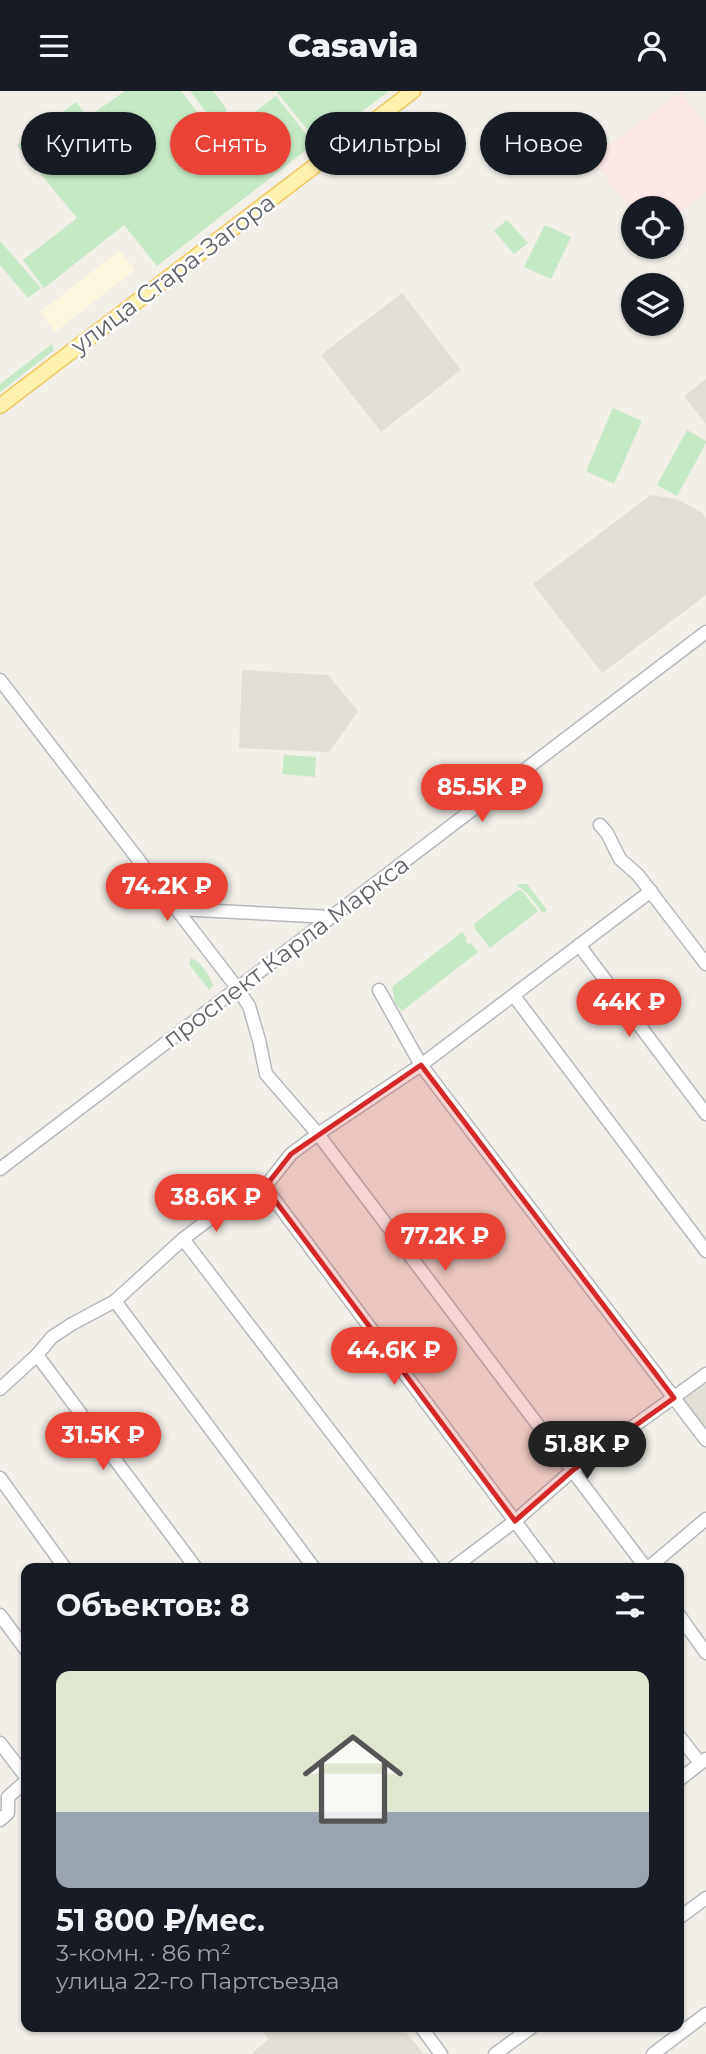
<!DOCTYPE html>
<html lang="ru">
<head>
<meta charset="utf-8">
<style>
	:root { --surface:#171b24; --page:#20242c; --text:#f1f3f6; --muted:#9ea1a6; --line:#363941; --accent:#ea4335 }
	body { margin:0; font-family:Montserrat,sans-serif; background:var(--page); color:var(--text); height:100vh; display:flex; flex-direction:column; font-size:26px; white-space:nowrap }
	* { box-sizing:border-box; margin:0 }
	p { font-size:23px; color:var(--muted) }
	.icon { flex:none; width:38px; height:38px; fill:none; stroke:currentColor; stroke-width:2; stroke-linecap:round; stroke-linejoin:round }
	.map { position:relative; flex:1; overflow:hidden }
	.panel { position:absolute; left:21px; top:1472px; width:663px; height:469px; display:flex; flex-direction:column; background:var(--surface); border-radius:14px; box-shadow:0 2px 5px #0004 }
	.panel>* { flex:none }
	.guide { position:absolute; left:21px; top:21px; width:665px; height:63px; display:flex; gap:14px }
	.controls { position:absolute; left:621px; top:105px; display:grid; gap:14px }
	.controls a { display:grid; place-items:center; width:63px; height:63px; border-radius:50%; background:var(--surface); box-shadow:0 2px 5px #0004; font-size:35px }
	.price { position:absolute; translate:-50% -60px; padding:0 16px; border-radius:24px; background:var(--accent); color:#fff; font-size:23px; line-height:46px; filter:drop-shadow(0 2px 4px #0008) }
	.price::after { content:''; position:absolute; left:50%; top:42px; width:21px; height:16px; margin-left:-10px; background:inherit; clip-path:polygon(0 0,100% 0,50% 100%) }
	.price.active { background:#222; color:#fff }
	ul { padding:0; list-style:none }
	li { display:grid; align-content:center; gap:14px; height:371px; padding:0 35px }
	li+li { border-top:2px solid var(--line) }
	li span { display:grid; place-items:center; height:217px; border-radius:14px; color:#555 }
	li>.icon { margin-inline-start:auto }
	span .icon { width:126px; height:126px; fill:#fffc; stroke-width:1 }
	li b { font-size:30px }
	h2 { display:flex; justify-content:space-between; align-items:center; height:84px; padding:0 35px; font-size:30px }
	.chip { padding:0 24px; border-radius:32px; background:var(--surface); box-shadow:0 2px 5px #0004; font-size:24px; line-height:63px }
	.chip.active { background:var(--accent); color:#fff }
	header { display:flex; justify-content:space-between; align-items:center; height:91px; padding:0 35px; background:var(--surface); font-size:32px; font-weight:800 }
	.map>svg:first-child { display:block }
</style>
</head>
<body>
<header><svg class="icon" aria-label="menu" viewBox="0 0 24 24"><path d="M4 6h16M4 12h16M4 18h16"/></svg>Casavia<svg class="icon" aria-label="person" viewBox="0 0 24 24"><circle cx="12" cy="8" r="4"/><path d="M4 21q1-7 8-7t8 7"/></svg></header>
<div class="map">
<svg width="706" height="1963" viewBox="0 0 706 1963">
	<rect width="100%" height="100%" fill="#f1efe8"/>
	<polygon fill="#fef7e0" points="120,159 135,179 55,241 40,221"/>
	<g fill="#e1ded6">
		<polygon points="402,202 461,279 381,341 321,264"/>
		<polygon points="706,288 706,333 684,305"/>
		<polygon points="651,404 677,408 701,421 706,427 706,504 602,582 533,493"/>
		<polygon points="242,579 328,584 358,620 329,661 239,657"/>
		<polygon points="706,1290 706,1337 683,1308"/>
		<polygon points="259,1936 402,1936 424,1963 251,1963 269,1948"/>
	</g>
	<polygon fill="#fce8e6" points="681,1 706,34 706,101 672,127 672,117 634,117 633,122 592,67"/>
	<g fill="#c5e8c5">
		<polygon points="125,0 181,0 218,48 276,5 314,53 157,175 124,134 44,197 23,169 77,127 17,54 76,11 88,26"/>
		<polygon points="190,0 213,0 227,19 213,30"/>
		<polygon points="279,0 389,0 319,53 277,1"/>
		<polygon points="507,129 528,152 514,163 494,140"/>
		<polygon points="545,134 571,146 551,188 524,176"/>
		<polygon points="0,150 41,197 28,207 0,174"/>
		<polygon points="52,253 54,259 0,301 0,293"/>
		<polygon points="613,317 642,330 614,393 586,380"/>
		<polygon points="687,339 706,350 706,352 677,405 657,394"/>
		<polygon points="284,664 316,666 315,686 282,683"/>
		<path d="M520 793H527L547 819 543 822C535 812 527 800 517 795Z"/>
		<polygon points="518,799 522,800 538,820 490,857 475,838 474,833"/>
		<polygon points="462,841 467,847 465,849 468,853 471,852 478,861 402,920 395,912 392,896"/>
		<path d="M191 867C201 871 210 885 213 895L209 899 189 873Z"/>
	</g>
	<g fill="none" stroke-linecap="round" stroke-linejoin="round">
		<defs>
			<g id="minor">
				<polyline points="0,589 238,898 249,915 259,949 266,983 318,1043 646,1477"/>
				<polyline points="600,734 607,742 620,768 638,784 706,873"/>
				<polyline points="177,818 331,826"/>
				<polyline points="579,854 706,1023"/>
				<polyline points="379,899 421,974 706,1349"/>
				<polyline points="514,905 706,1160"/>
				<polyline points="0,1078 706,541"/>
				<polyline points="265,1096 550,1477"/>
				<polyline points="183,1148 435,1477"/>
				<polyline points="115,1210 314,1477"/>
				<polyline points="37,1264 196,1477"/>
				<polyline points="0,1298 37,1264 52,1246 72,1233 115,1210 183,1148 224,1117 265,1096 291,1063 318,1043 421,974 651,800"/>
				<polyline points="0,1387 65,1477"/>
				<polyline points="453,1477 515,1430 573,1379 706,1283"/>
				<polyline points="648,1477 706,1428"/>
				<polyline points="0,1524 26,1559"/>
				<polyline points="679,1524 706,1562"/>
				<polyline points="679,1645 700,1672"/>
				<polyline points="0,1652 26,1686"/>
				<polyline points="679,1689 706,1668"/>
				<polyline points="0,1729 8,1722 8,1706 26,1690"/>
				<polyline points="679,1827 706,1807"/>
				<polyline points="421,1936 441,1963"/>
				<polyline points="495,1963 532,1936"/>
				<polyline points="653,1963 706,1923"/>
			</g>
			<polyline id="major" points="0,315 413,0"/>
		</defs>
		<use href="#minor" stroke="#b5b8bc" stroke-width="15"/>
		<use href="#major" stroke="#f2c960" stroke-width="17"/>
		<use href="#minor" stroke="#fff" stroke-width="12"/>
		<use href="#major" stroke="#fff2af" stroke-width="14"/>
	</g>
	<path fill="#d62828" fill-opacity="0.2" stroke="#d62828" stroke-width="5" stroke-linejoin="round" d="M421 974 674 1307 573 1379 515 1430 265 1096 291 1063Z"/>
	<g text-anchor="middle" stroke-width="5" stroke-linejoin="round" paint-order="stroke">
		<g font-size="24" fill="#5f6368" stroke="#fff">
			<text transform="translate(173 183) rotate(-37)" y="8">улица Стара-Загора</text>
			<text transform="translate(286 861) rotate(-37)" y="8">проспект Карла Маркса</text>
		</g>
	</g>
</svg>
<div class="controls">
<a><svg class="icon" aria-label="locate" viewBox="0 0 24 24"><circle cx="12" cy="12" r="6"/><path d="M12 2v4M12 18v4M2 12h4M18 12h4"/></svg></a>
<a><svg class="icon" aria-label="layers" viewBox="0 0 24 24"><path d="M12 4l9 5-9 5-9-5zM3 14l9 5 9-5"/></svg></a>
</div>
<b class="price" style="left:482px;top:733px">85.5K ₽</b>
<b class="price" style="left:167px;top:832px">74.2K ₽</b>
<b class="price" style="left:629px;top:948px">44K ₽</b>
<b class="price" style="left:216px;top:1143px">38.6K ₽</b>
<b class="price" style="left:445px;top:1182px">77.2K ₽</b>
<b class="price" style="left:394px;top:1296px">44.6K ₽</b>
<b class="price" style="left:103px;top:1381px">31.5K ₽</b>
<b class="price active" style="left:587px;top:1390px">51.8K ₽</b>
<div class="guide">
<a class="chip">Купить</a>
<a class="chip active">Снять</a>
<a class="chip">Фильтры</a>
<a class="chip">Новое</a>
</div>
<section class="panel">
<h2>Объектов: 8<svg class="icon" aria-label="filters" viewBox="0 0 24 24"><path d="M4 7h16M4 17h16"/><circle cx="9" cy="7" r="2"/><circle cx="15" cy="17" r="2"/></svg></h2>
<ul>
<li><span style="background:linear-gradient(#dfe7d0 65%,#9aa5b1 0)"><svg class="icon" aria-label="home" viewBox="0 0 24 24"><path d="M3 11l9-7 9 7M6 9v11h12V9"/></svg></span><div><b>51 800 ₽/мес.</b><p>3-комн. · 86 m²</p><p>улица 22-го Партсъезда</p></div></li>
</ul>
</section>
</div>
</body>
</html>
